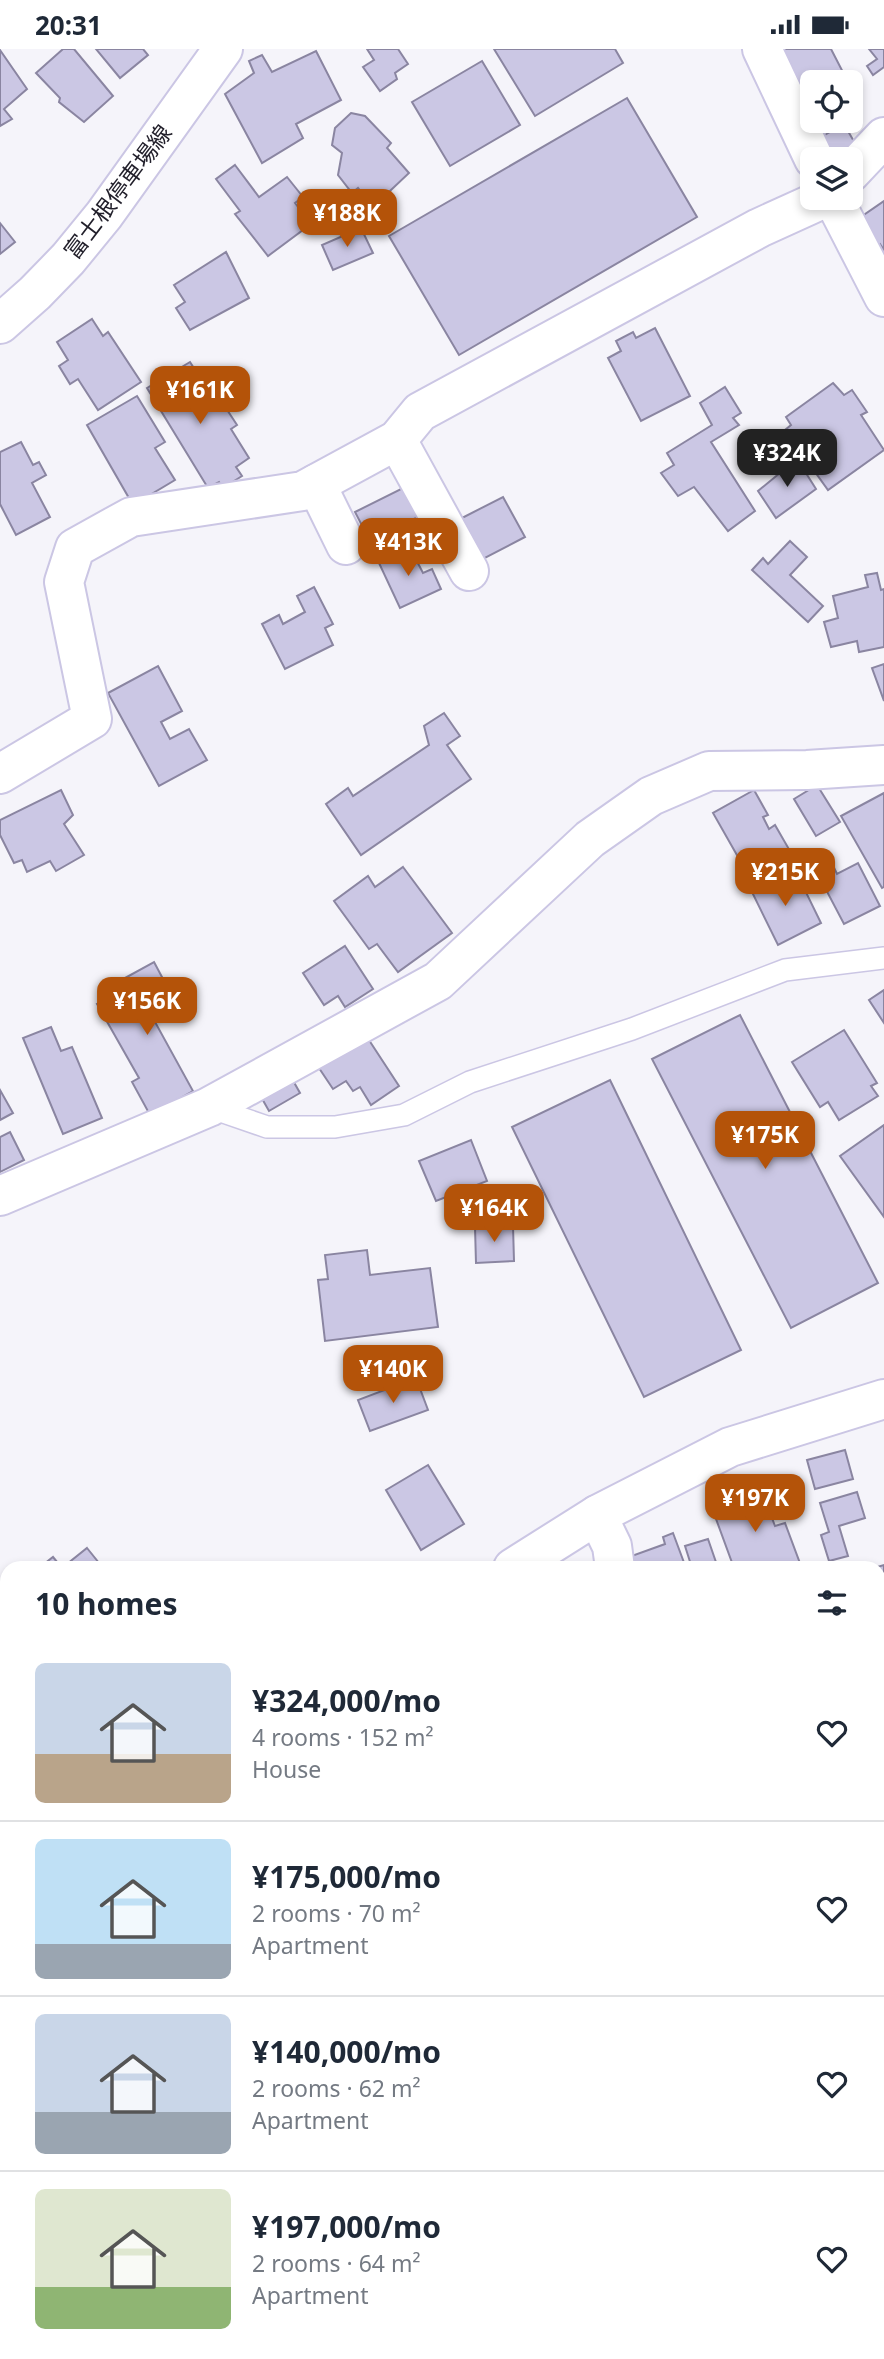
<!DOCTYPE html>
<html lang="en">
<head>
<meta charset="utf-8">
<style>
	:root { --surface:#fff; --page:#f2f2f3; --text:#1f2937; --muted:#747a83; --line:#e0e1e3; --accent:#b45309 }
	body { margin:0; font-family:"Noto Sans","Noto Sans JP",sans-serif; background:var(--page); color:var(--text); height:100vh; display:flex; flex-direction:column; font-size:26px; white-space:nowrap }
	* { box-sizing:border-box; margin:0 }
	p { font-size:23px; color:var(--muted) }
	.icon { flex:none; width:38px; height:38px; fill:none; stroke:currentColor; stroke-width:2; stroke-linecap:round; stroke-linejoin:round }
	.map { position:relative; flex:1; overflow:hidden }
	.drawer { position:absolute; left:0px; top:1512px; width:886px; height:798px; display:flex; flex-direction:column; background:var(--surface); border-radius:21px 21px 0 0; box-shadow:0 4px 10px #0003 }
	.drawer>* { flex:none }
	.controls { position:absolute; left:800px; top:21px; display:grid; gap:14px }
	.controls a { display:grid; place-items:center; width:63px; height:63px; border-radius:10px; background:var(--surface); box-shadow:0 4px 10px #0003; font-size:35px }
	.price { position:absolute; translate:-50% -60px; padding:0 16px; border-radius:14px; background:var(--accent); color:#fff; font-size:23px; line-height:46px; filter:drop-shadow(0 2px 4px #0008) }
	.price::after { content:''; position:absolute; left:50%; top:42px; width:21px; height:16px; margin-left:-10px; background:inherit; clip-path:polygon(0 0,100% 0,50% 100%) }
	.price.on { background:#222; color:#fff }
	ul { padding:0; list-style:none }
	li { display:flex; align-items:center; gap:21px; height:175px; padding:0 35px }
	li+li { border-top:2px solid var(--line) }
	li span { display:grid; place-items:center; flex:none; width:196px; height:140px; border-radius:10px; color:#555 }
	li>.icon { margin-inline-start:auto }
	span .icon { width:84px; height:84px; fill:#fffc; stroke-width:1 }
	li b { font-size:30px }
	h2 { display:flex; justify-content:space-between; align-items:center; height:84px; padding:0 35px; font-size:30px }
	.status { display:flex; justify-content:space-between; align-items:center; height:49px; padding:0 35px; background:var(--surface); direction:ltr }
	.status svg { height:19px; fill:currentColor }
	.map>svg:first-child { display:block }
</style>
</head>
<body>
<div class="status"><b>20:31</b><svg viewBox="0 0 49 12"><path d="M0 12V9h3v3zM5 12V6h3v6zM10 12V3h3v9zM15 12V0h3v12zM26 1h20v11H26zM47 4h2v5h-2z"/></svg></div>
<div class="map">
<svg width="884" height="2310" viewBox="0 0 884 2310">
	<rect width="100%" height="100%" fill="#f5f4fa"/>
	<g fill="#cbc7e4" stroke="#8a85a1" stroke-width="2">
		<polygon points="63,0 74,0 113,47 84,73 59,53 60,49 36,24"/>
		<polygon points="96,0 143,0 148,6 120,29"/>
		<polygon points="367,0 398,0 408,15 395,24 397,30 380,42 363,18 374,11"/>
		<polygon points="494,0 615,0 623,14 535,67"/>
		<polygon points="770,0 831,0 848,33 812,33 812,72 822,72 810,78"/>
		<polygon points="869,0 884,0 884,18 873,26 867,17 877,10"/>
		<polygon points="0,1 27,40 4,60 12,70 0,77"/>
		<polygon points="316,2 341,51 296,75 303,89 262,114 225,45 254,24 249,12 262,6 272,23"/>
		<polygon points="482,12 520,76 450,117 412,53"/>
		<polygon points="627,49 697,168 459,306 389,187"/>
		<polygon points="351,64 365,67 391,94 387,99 409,124 373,158 358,139 352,144 338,126 342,104 332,96 335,79"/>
		<polygon points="844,75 856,96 830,110 816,91"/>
		<polygon points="235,116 259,148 287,128 303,148 295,154 311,175 268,207 235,165 240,162 216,130"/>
		<polygon points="884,152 884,201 880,195 874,198 855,172"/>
		<polygon points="0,174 15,193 0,205"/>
		<polygon points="361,179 373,204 333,221 322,196"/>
		<polygon points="226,203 249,249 190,281 176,259 185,253 174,236"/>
		<polygon points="92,270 103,287 108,283 141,333 98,361 78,330 70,335 59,317 68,311 57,293"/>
		<polygon points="655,279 690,347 641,372 608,309 621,302 616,292 633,283 636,289"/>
		<polygon points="190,313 216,354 220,350 237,376 231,380 249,409 236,418 242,427 223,439 219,433 208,439 147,339"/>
		<polygon points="833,334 844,346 852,341 867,363 861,366 884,401 828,441 785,381 791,376 786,368"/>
		<polygon points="725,338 741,364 733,369 739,376 711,393 755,462 728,482 694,438 678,447 661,424 674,416 667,404 712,376 700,354"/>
		<polygon points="137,347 165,393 155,399 175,431 133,456 87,376"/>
		<polygon points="21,393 33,416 39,413 46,426 32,434 50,468 16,486 0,455 0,403"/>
		<polygon points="797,410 816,440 776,469 758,442"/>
		<polygon points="403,439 418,468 370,492 355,463"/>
		<polygon points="503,448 525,488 481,511 460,470"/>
		<polygon points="790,492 807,508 790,526 823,557 808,573 752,521 763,509 768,515"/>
		<polygon points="410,499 423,524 432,520 441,540 400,559 379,514"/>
		<polygon points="877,524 881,541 884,540 884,598 859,603 857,592 831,598 824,573 838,569 833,547 868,538 865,526"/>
		<polygon points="314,538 333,575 325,579 333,596 285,620 262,575 279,566 283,575 305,563 297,547"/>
		<polygon points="884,615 884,652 872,619"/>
		<polygon points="158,617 182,662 161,673 170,690 189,680 207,711 159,737 108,644"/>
		<polygon points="444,664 460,687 447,696 471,730 361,806 326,755 348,739 353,747 429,696 424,677"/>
		<polygon points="817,736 840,773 816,787 794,750"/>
		<polygon points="61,741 73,766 64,775 84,806 56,822 50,812 27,823 22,811 14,814 0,786 0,771"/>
		<polygon points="754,741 768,766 763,768 769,780 775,776 790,802 775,810 776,813 750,829 713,764"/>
		<polygon points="884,744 884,838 882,839 841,767"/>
		<polygon points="828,806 837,825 858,814 880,857 844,875 812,814"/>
		<polygon points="403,818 452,884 398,923 377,895 369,900 334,852 368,827 375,838"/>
		<polygon points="780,824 786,838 800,831 821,874 778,896 750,839"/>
		<polygon points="345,897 373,940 345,958 338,947 324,956 303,924"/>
		<polygon points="154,913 179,960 155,973 193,1042 150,1066 132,1033 139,1029 97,955 129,937 125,929"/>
		<polygon points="884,941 884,974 869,951"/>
		<polygon points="740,966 878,1234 791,1279 652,1010"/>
		<polygon points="51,978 61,1002 72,998 102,1069 63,1085 23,989"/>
		<polygon points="844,981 877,1034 871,1037 878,1047 839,1071 828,1053 820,1058 792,1013"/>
		<polygon points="365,985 399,1037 371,1056 360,1038 353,1042 346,1032 333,1040 317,1016"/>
		<polygon points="291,1028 300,1044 269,1062 260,1046"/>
		<polygon points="610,1031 741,1301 644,1348 512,1078"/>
		<polygon points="0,1041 13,1064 0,1071"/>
		<polygon points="884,1076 884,1168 840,1107"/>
		<polygon points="10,1083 24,1111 0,1123 0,1088"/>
		<polygon points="471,1091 487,1132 436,1152 419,1112"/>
		<polygon points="513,1177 514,1212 476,1214 475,1178"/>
		<polygon points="367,1201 370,1226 430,1219 438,1278 325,1292 318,1231 328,1230 325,1206"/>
		<polygon points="416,1329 428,1361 370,1382 358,1351"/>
		<polygon points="845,1401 853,1430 815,1440 807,1411"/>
		<polygon points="428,1416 464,1475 421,1501 386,1441"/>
		<polygon points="761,1440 775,1477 785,1474 801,1517 796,1519 734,1519 712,1459"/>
		<polygon points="857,1443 865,1469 839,1477 848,1507 829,1512 821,1486 829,1483 820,1454"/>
		<polygon points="673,1484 686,1519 630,1519 626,1509 665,1495 663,1488"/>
		<polygon points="708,1490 718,1519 692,1519 685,1497"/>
		<polygon points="87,1499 103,1519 62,1519"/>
		<polygon points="53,1508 62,1519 39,1519"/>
		<polygon points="884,1516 884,1584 878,1586 878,1519 874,1519"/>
		<polygon points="884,1600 884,1664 881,1665 878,1657 878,1602"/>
		<polygon points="878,2170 884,2180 884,2251 878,2254"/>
		<polygon points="0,2243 7,2261 7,2275 0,2277"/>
		<polygon points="126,2303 214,2303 216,2310 128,2310"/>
		<polygon points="646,2303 698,2303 701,2308 698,2310 637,2310"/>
	</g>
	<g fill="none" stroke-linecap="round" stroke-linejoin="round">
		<defs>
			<polyline id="service" points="209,1058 267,1078 335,1078 404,1066 470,1033 632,980 785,921 884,909"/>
			<g id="minor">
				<polyline points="762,0 814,110"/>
				<polyline points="850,124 884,88"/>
				<polyline points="833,149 884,248"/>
				<polyline points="397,391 469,522"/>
				<polyline points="316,435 346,496"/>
				<polyline points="0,725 92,670 64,533 75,499 131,468 303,442 397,391 420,363 759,179 825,149"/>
				<polyline points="0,1147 209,1058 438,932 590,790 651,747 709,722 807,721 884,716"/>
				<polyline points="597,1466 612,1497 615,1519"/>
				<polyline points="513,1519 597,1466 730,1398 884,1350"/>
				<polyline points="878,1772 884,1774"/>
				<polyline points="0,1828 7,1824"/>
				<polyline points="754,2303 758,2310"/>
				<polyline points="292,2310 304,2303"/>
				<polyline points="847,2310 859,2303"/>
			</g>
			<polyline id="secondary" points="0,275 35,244 68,210 104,166 223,0"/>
			<g id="primary">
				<polyline points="0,2138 7,2146"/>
				<polyline points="94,2303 95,2310"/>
			</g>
		</defs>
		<use href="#service" stroke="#cbc6e4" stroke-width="24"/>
		<use href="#minor" stroke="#cbc6e4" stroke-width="42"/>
		<use href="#secondary" stroke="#cbc6e4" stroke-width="42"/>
		<use href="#primary" stroke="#d3d2d5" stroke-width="42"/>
		<use href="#service" stroke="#fff" stroke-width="21"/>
		<use href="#minor" stroke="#fff" stroke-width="38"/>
		<use href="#secondary" stroke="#fff" stroke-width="38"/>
		<use href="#primary" stroke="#cdb586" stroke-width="38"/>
	</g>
	<g text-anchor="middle" stroke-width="5" stroke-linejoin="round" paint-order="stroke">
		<g font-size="23" fill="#22202b" stroke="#fff">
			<text transform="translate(118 143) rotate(-53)" y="8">富士根停車場線</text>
		</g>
	</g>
</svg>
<div class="controls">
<a><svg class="icon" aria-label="locate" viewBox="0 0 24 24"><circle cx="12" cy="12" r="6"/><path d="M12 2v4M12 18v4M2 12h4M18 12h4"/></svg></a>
<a><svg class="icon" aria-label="layers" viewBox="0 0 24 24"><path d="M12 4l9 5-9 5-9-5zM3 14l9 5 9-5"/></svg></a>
</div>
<b class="price" style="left:347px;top:200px">¥188K</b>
<b class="price" style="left:200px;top:377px">¥161K</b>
<b class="price on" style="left:787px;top:440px">¥324K</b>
<b class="price" style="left:408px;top:529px">¥413K</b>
<b class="price" style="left:785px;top:859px">¥215K</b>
<b class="price" style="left:147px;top:988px">¥156K</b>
<b class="price" style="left:765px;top:1122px">¥175K</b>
<b class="price" style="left:494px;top:1195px">¥164K</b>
<b class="price" style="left:393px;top:1356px">¥140K</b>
<b class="price" style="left:755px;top:1485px">¥197K</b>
<section class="drawer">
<h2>10 homes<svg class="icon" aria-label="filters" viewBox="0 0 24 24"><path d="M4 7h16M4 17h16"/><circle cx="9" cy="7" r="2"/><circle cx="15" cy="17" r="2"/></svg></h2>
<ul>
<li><span style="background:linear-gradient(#c9d6e8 65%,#b9a48a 0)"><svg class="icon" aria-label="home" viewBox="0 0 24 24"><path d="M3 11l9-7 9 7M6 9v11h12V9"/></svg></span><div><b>¥324,000/mo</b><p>4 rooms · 152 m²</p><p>House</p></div><svg class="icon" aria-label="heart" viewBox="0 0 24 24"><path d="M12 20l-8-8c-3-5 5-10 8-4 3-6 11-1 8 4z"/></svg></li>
<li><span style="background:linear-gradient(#bfe0f5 75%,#9aa5b1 0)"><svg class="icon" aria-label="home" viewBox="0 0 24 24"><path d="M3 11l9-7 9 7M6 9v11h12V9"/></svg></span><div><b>¥175,000/mo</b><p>2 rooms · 70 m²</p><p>Apartment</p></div><svg class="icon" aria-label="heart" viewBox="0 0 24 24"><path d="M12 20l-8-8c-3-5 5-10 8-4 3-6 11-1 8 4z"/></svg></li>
<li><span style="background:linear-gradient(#c9d6e8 70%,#9aa5b1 0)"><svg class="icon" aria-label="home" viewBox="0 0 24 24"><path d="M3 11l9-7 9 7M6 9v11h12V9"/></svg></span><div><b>¥140,000/mo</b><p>2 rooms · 62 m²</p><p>Apartment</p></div><svg class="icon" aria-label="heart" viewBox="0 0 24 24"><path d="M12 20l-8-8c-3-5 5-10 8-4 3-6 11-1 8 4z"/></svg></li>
<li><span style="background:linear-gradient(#dfe7d0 70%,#8fb573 0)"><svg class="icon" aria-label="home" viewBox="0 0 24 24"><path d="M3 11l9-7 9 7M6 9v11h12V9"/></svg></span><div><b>¥197,000/mo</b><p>2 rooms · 64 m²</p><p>Apartment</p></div><svg class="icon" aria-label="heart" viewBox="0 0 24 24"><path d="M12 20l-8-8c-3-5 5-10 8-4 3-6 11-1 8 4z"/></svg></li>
</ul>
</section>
</div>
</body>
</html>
